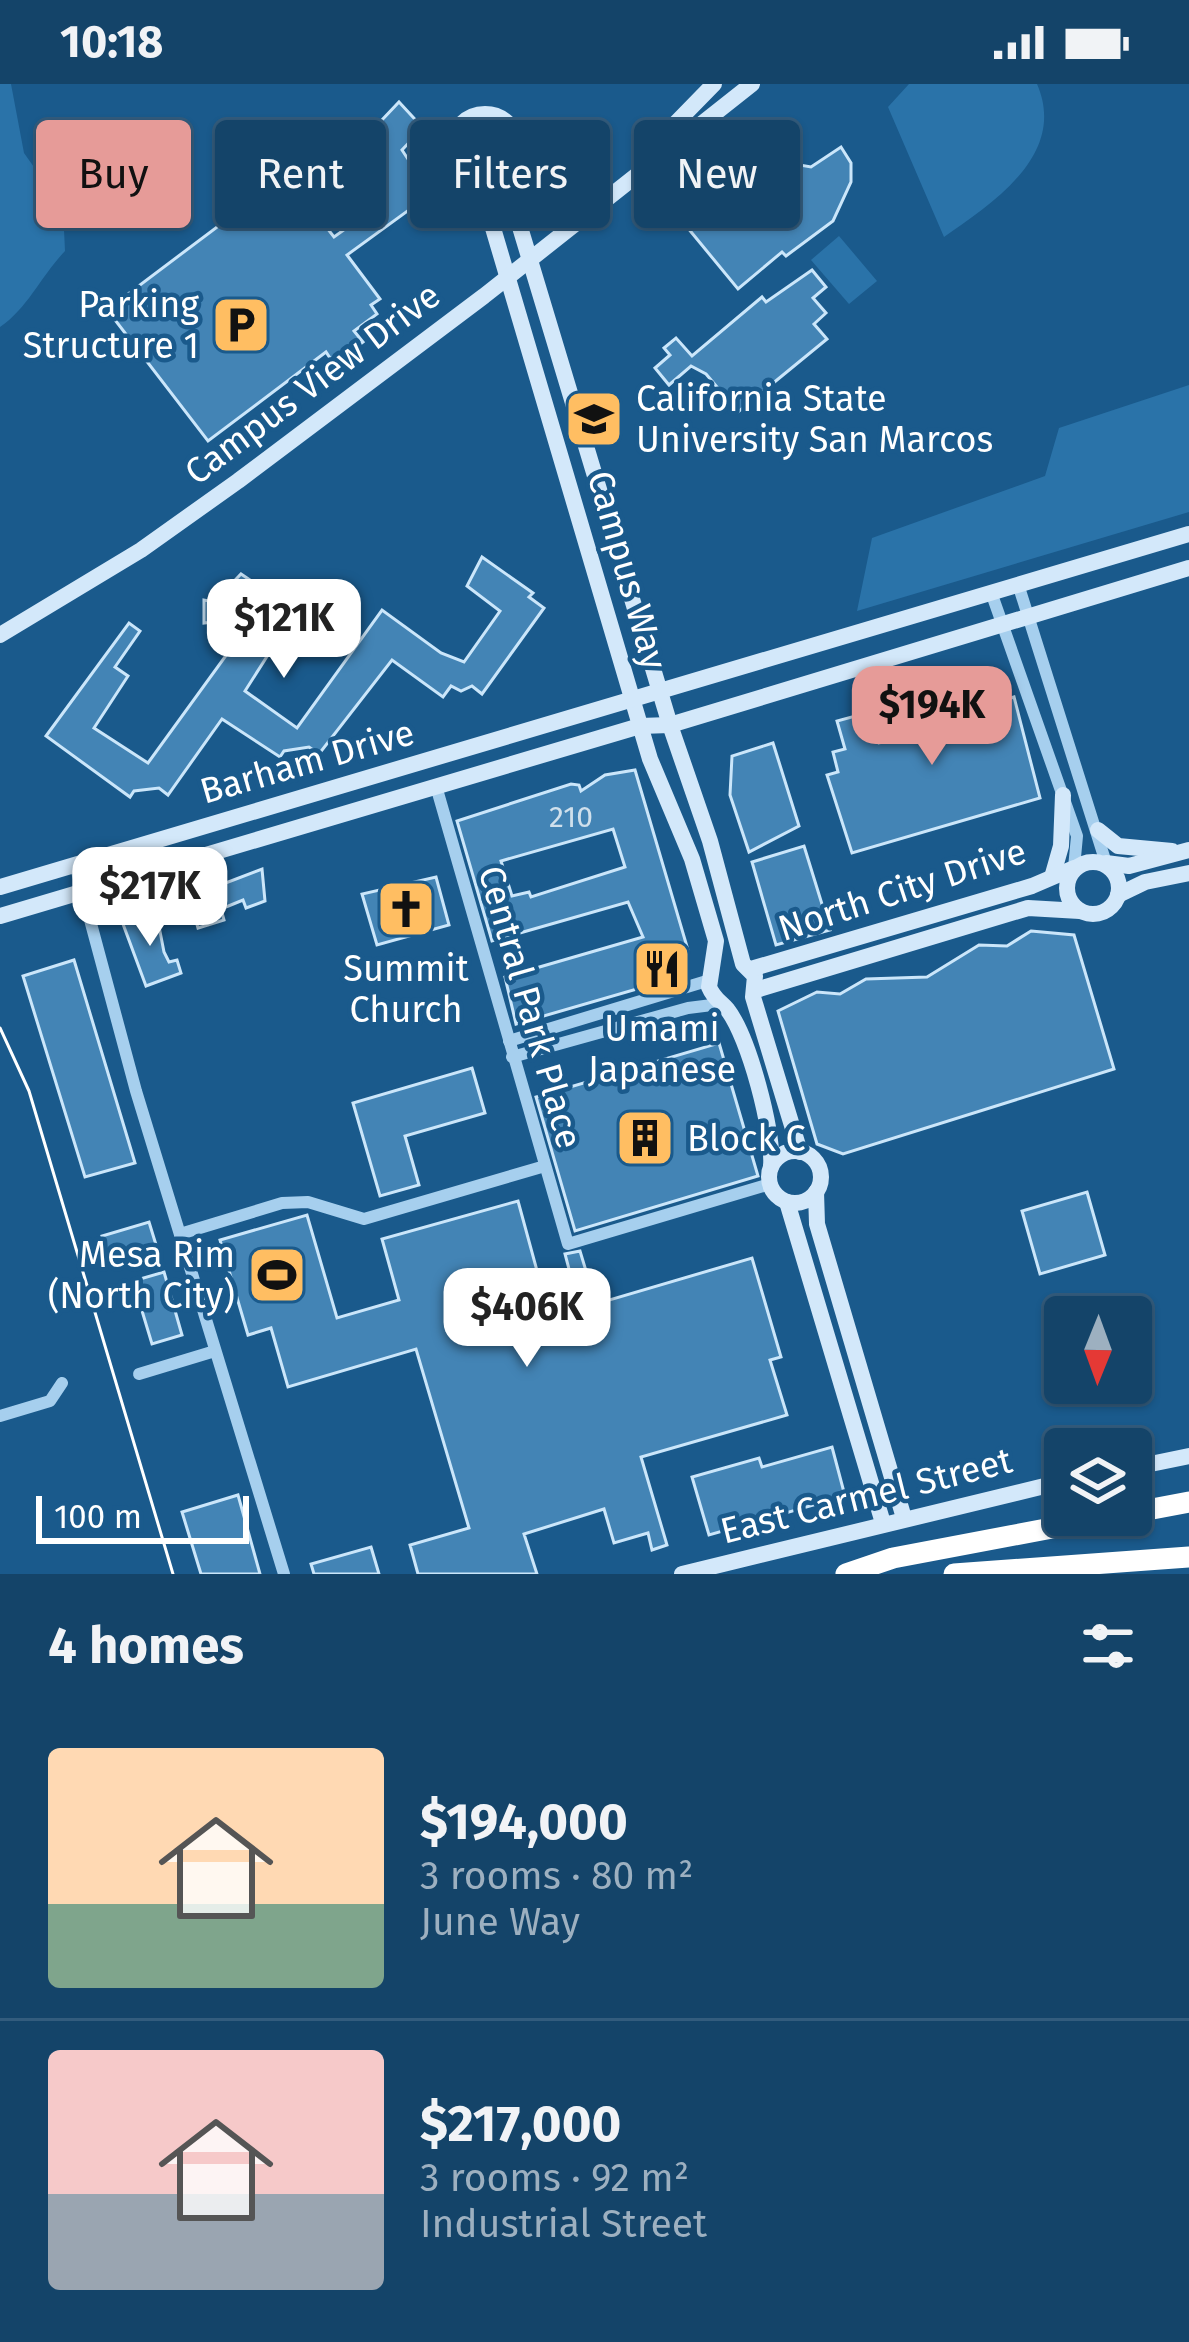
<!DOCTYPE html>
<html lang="en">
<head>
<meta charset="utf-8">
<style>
	:root { --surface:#144469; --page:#1d4b6f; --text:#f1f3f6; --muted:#9db0c0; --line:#335c7d; --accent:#e69b98 }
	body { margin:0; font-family:"Fira Sans",sans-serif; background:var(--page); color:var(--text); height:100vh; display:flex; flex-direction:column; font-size:45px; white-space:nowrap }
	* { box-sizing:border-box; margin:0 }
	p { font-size:39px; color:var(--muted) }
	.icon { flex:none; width:66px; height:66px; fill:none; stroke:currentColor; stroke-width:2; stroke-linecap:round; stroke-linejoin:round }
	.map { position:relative; height:1490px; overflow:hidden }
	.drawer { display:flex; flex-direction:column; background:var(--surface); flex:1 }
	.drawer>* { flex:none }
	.hud { position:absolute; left:36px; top:36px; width:1119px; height:108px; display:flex; gap:24px }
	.needle { width:78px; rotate:181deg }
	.fabs { position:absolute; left:1044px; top:1212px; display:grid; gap:24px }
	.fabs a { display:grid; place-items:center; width:108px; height:108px; border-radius:12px; background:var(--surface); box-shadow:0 3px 9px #0004,0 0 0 3px var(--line); font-size:60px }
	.scale { position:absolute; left:36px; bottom:30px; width:213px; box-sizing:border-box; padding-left:12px; border:6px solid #fff; border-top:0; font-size:33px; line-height:42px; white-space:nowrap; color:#fff; -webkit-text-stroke:9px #1a5a8c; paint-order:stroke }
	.price { position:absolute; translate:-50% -102px; padding:0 27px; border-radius:24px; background:#fff; color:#222; font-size:39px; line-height:78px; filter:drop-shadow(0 3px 6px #0008) }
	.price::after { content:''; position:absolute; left:50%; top:72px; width:36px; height:27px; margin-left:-18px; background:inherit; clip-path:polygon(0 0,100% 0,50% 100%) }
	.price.selected { background:var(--accent); color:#111 }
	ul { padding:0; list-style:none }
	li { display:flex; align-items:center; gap:36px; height:300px; padding:0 48px }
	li+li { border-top:3px solid var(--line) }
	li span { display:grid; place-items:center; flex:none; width:336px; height:240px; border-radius:12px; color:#555 }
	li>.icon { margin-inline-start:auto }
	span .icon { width:144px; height:144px; fill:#fffc; stroke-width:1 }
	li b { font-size:51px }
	h2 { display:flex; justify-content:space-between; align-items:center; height:144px; padding:0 48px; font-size:51px }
	.chip { padding:0 42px; border-radius:12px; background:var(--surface); box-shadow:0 3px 9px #0004,0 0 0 3px var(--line); font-size:42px; line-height:108px }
	.chip.selected { background:var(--accent); color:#111 }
	.status { display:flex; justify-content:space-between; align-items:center; height:84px; padding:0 60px; background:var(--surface); direction:ltr }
	.status svg { height:33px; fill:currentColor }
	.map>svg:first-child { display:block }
</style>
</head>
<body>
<div class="status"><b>10:18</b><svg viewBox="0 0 49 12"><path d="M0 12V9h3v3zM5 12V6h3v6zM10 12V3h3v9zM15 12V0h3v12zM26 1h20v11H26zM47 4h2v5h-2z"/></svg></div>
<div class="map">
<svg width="1189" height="1490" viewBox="0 0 1189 1490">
	<rect width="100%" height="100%" fill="#1a5a8c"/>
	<g fill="#2a73a9">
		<path d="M0 0H11L24 69 63 124 65 167C41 192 28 224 0 243Z"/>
		<path d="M909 0H1037C1068 71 991 120 944 153L888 23Z"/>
		<polygon points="839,152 877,197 849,220 811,176"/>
		<polygon points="1189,301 1189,428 857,527 872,454 1045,392 1059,344"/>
	</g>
	<g fill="#4384b5" stroke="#cbe6fa" stroke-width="3" fill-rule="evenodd">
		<polygon points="399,18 423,44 402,66 431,110 347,171 380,215 371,221 377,230 354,247 363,258 334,280 326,268 208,357 115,236 123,229 116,219 253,116 261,126 271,119 286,138 309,121 334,153 362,133 327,94"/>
		<polygon points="762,51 790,87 800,81 811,83 841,63 851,79 851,98 833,137 786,172 782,168 738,205 678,132"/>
		<polygon points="812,186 826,203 813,214 826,229 814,240 827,255 738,328 706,290 691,282 669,301 655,284 670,271 664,264 676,254 692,272 762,213 766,218"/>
		<polygon points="482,473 533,509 529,513 544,524 482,610 472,602 461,607 451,602 443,613 392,576 319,670 309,663 284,667 280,673 222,635 168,711 159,704 134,707 130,713 46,652 129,539 140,547 115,583 128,592 94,644 148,679 238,555 231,536 204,539 204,516 214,518 241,490 296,527 245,607 297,644 382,526 441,569 464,578 500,527 467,502"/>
		<polygon points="997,591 1004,616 1014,613 1040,714 852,769 827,691 838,688 833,668 845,665 837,637 870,628 879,659 906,652 897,621 935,610 944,639 968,632 959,602"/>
		<polygon points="773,659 799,742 749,768 730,711 732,672"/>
		<path d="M635 686 688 866 669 872 675 894 516 940 505 893 643 853 628 818 492 857 457 737 571 700 579 701 581 707 605 691ZM613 745 625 783 531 813 529 808 512 812 501 777Z"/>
		<polygon points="804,762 830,846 776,861 752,778"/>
		<polygon points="262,785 265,817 246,824 243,816 221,825 224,836 198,844 189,813"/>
		<polygon points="436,793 449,841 377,861 362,810"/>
		<polygon points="156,827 164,868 169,878 177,876 181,889 146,902 123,840"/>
		<polygon points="1031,847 1074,851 1114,985 843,1070 817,1060 778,927 817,908 840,910 866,895 927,893 979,861 1007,862"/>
		<polygon points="74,876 135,1079 85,1093 23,892"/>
		<polygon points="719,959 758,1092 575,1147 536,1013"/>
		<polygon points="472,984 485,1029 405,1052 419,1101 380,1112 353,1019"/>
		<polygon points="1087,1108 1105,1171 1040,1190 1022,1127"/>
		<polygon points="518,1117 539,1194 569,1185 565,1170 580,1167 596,1220 752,1174 781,1273 770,1276 787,1331 641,1373 667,1461 652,1466 648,1449 614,1459 604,1425 524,1450 537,1490 418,1490 410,1461 469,1444 416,1265 288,1303 271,1244 248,1251 220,1156 307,1131 337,1234 399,1216 382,1155"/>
		<polygon points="149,1138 157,1164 110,1178 102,1152"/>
		<polygon points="164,1188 182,1251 152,1260 133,1197"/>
		<polygon points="832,1363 845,1412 709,1451 692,1393 759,1374 762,1383"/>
		<polygon points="238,1411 260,1490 201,1490 182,1428"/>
		<polygon points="371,1463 379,1490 314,1490 311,1480"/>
	</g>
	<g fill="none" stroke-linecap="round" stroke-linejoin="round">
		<g stroke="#a6cfee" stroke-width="12">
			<polyline points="1018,500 1106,779"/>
			<polyline points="991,508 1077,752 1074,784"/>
			<polyline points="436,702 568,1160 770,1100"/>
			<polyline points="75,780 136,1007 284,1490"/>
			<polyline points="509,957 710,896"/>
			<polyline points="512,973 688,924 720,920"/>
			<polyline points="180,1150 282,1119 308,1118 364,1135 545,1082"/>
			<polyline points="139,1290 215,1267"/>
			<polyline points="0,1332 50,1317 62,1299"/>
		</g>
		<g stroke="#d3e8fa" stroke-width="16">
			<circle cx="485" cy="63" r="33"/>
			<polyline points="649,77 670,45 714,0"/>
			<polyline points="504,90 670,641 710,757 743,880 755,892 753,913 800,1068"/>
			<path d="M484 96 485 117 650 675 692 775 716 857 709 903C714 915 720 917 727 925 749 953 774 1048 771 1083"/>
			<polyline points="0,551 141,466 238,397 484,212 752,0"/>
			<polyline points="1098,746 1118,762 1172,767"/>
			<circle cx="1093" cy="804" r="26"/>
			<polyline points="1106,779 1129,782 1189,766"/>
			<polyline points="1053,790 1061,762 1063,711"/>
			<polyline points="0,803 1189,450"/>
			<polyline points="1118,811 1145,798 1189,789"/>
			<polyline points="0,832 640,642 670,641 1189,484"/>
			<polyline points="751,885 1032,802 1074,784"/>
			<polyline points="756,906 1028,824 1080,827"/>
			<circle cx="795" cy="1093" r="26"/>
			<polyline points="816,1108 817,1140 904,1434"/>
			<polyline points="787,1118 883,1439"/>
			<polyline points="1131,1384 1189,1372"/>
			<polyline points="682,1490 1065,1397"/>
		</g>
		<g stroke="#fff" stroke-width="21">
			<polyline points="846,1490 893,1474 1189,1418"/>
			<polyline points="954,1490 1189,1473"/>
		</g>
		<polyline stroke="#fff" stroke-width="3" points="0,944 29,1007 173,1490"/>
	</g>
	<defs>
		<symbol id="parking-square" viewBox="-11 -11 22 22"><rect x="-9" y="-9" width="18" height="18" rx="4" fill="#ffbe62" stroke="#1a5a8c"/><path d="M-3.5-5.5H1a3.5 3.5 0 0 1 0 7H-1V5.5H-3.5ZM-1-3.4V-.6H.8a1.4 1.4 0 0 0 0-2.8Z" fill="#111"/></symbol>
		<symbol id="university-square" viewBox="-11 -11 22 22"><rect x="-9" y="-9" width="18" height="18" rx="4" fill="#ffbe62" stroke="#1a5a8c"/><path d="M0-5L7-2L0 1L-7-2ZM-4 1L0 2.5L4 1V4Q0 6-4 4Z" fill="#111"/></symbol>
		<symbol id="church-square" viewBox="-11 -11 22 22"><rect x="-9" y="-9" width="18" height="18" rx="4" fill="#ffbe62" stroke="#1a5a8c"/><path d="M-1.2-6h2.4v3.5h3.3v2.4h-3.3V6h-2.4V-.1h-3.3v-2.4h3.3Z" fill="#111"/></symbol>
		<symbol id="restaurant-square" viewBox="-11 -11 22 22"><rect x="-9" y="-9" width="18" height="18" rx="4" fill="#ffbe62" stroke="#1a5a8c"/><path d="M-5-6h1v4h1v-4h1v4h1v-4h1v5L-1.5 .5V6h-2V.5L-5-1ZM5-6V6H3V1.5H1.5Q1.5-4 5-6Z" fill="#111"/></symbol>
		<symbol id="building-square" viewBox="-11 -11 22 22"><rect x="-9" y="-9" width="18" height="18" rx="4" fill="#ffbe62" stroke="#1a5a8c"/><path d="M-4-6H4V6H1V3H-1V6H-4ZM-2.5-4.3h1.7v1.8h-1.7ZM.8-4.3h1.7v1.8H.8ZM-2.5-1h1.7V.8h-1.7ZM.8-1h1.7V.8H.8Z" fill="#111"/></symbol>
		<symbol id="stadium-square" viewBox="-11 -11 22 22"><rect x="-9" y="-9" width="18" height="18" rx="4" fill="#ffbe62" stroke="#1a5a8c"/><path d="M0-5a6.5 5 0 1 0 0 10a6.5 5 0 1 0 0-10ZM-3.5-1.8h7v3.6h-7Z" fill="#111"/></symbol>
	</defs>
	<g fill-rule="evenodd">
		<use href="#parking-square" x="208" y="208" width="66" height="66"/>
		<use href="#university-square" x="561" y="302" width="66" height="66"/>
		<use href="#church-square" x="373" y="792" width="66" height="66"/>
		<use href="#restaurant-square" x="629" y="852" width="66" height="66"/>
		<use href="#building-square" x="612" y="1021" width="66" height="66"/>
		<use href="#stadium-square" x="244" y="1158" width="66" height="66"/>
	</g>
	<g text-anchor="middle" stroke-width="9" stroke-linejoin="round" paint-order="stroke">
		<g font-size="30" fill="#d0e0ec">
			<text x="571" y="743">210</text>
		</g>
		<g font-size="36" fill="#fff" stroke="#1a5a8c" text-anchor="end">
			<text x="199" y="233">Parking<tspan x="199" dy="41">Structure 1</tspan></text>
			<text x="636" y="327" text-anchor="start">California State<tspan x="636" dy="41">University San Marcos</tspan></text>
			<text x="406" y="897" text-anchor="middle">Summit<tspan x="406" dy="41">Church</tspan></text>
			<text x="662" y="957" text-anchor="middle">Umami<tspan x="662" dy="41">Japanese</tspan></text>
			<text x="687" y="1067" text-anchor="start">Block C</text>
			<text x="235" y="1183">Mesa Rim<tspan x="235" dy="41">(North City)</tspan></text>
		</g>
		<g font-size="36" fill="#fff" stroke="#1a5a8c">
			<text transform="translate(312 299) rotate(-37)" y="13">Campus View Drive</text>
			<text transform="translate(628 486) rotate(74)" y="13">Campus Way</text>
			<text transform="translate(307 677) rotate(-16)" y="13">Barham Drive</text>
			<text transform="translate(902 805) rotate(-18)" y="13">North City Drive</text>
			<text transform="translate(531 923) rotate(74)" y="13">Central Park Place</text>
			<text transform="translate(866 1411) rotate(-14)" y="13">East Carmel Street</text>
		</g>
	</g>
</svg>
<div class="fabs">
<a><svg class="needle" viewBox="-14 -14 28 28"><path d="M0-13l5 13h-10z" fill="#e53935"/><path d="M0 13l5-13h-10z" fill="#9db0c0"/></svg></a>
<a><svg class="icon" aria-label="layers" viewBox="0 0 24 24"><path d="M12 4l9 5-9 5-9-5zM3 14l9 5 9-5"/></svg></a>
</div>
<div class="scale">100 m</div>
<b class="price" style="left:284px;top:597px">$121K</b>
<b class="price selected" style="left:932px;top:684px">$194K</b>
<b class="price" style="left:150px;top:865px">$217K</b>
<b class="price" style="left:527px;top:1286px">$406K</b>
<div class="hud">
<a class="chip selected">Buy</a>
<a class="chip">Rent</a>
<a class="chip">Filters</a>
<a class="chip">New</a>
</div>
</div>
<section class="drawer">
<h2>4 homes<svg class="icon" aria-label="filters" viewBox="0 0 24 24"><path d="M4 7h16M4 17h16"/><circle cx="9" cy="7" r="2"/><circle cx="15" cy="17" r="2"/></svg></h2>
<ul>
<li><span style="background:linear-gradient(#ffd9b3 65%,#7fa58c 0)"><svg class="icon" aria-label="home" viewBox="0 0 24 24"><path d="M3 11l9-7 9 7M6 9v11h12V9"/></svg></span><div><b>$194,000</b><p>3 rooms · 80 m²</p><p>June Way</p></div></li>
<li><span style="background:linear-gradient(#f6c9c9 60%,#9aa5b1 0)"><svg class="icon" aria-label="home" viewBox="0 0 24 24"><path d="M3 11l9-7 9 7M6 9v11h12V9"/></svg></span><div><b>$217,000</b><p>3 rooms · 92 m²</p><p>Industrial Street</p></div></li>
</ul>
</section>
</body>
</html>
